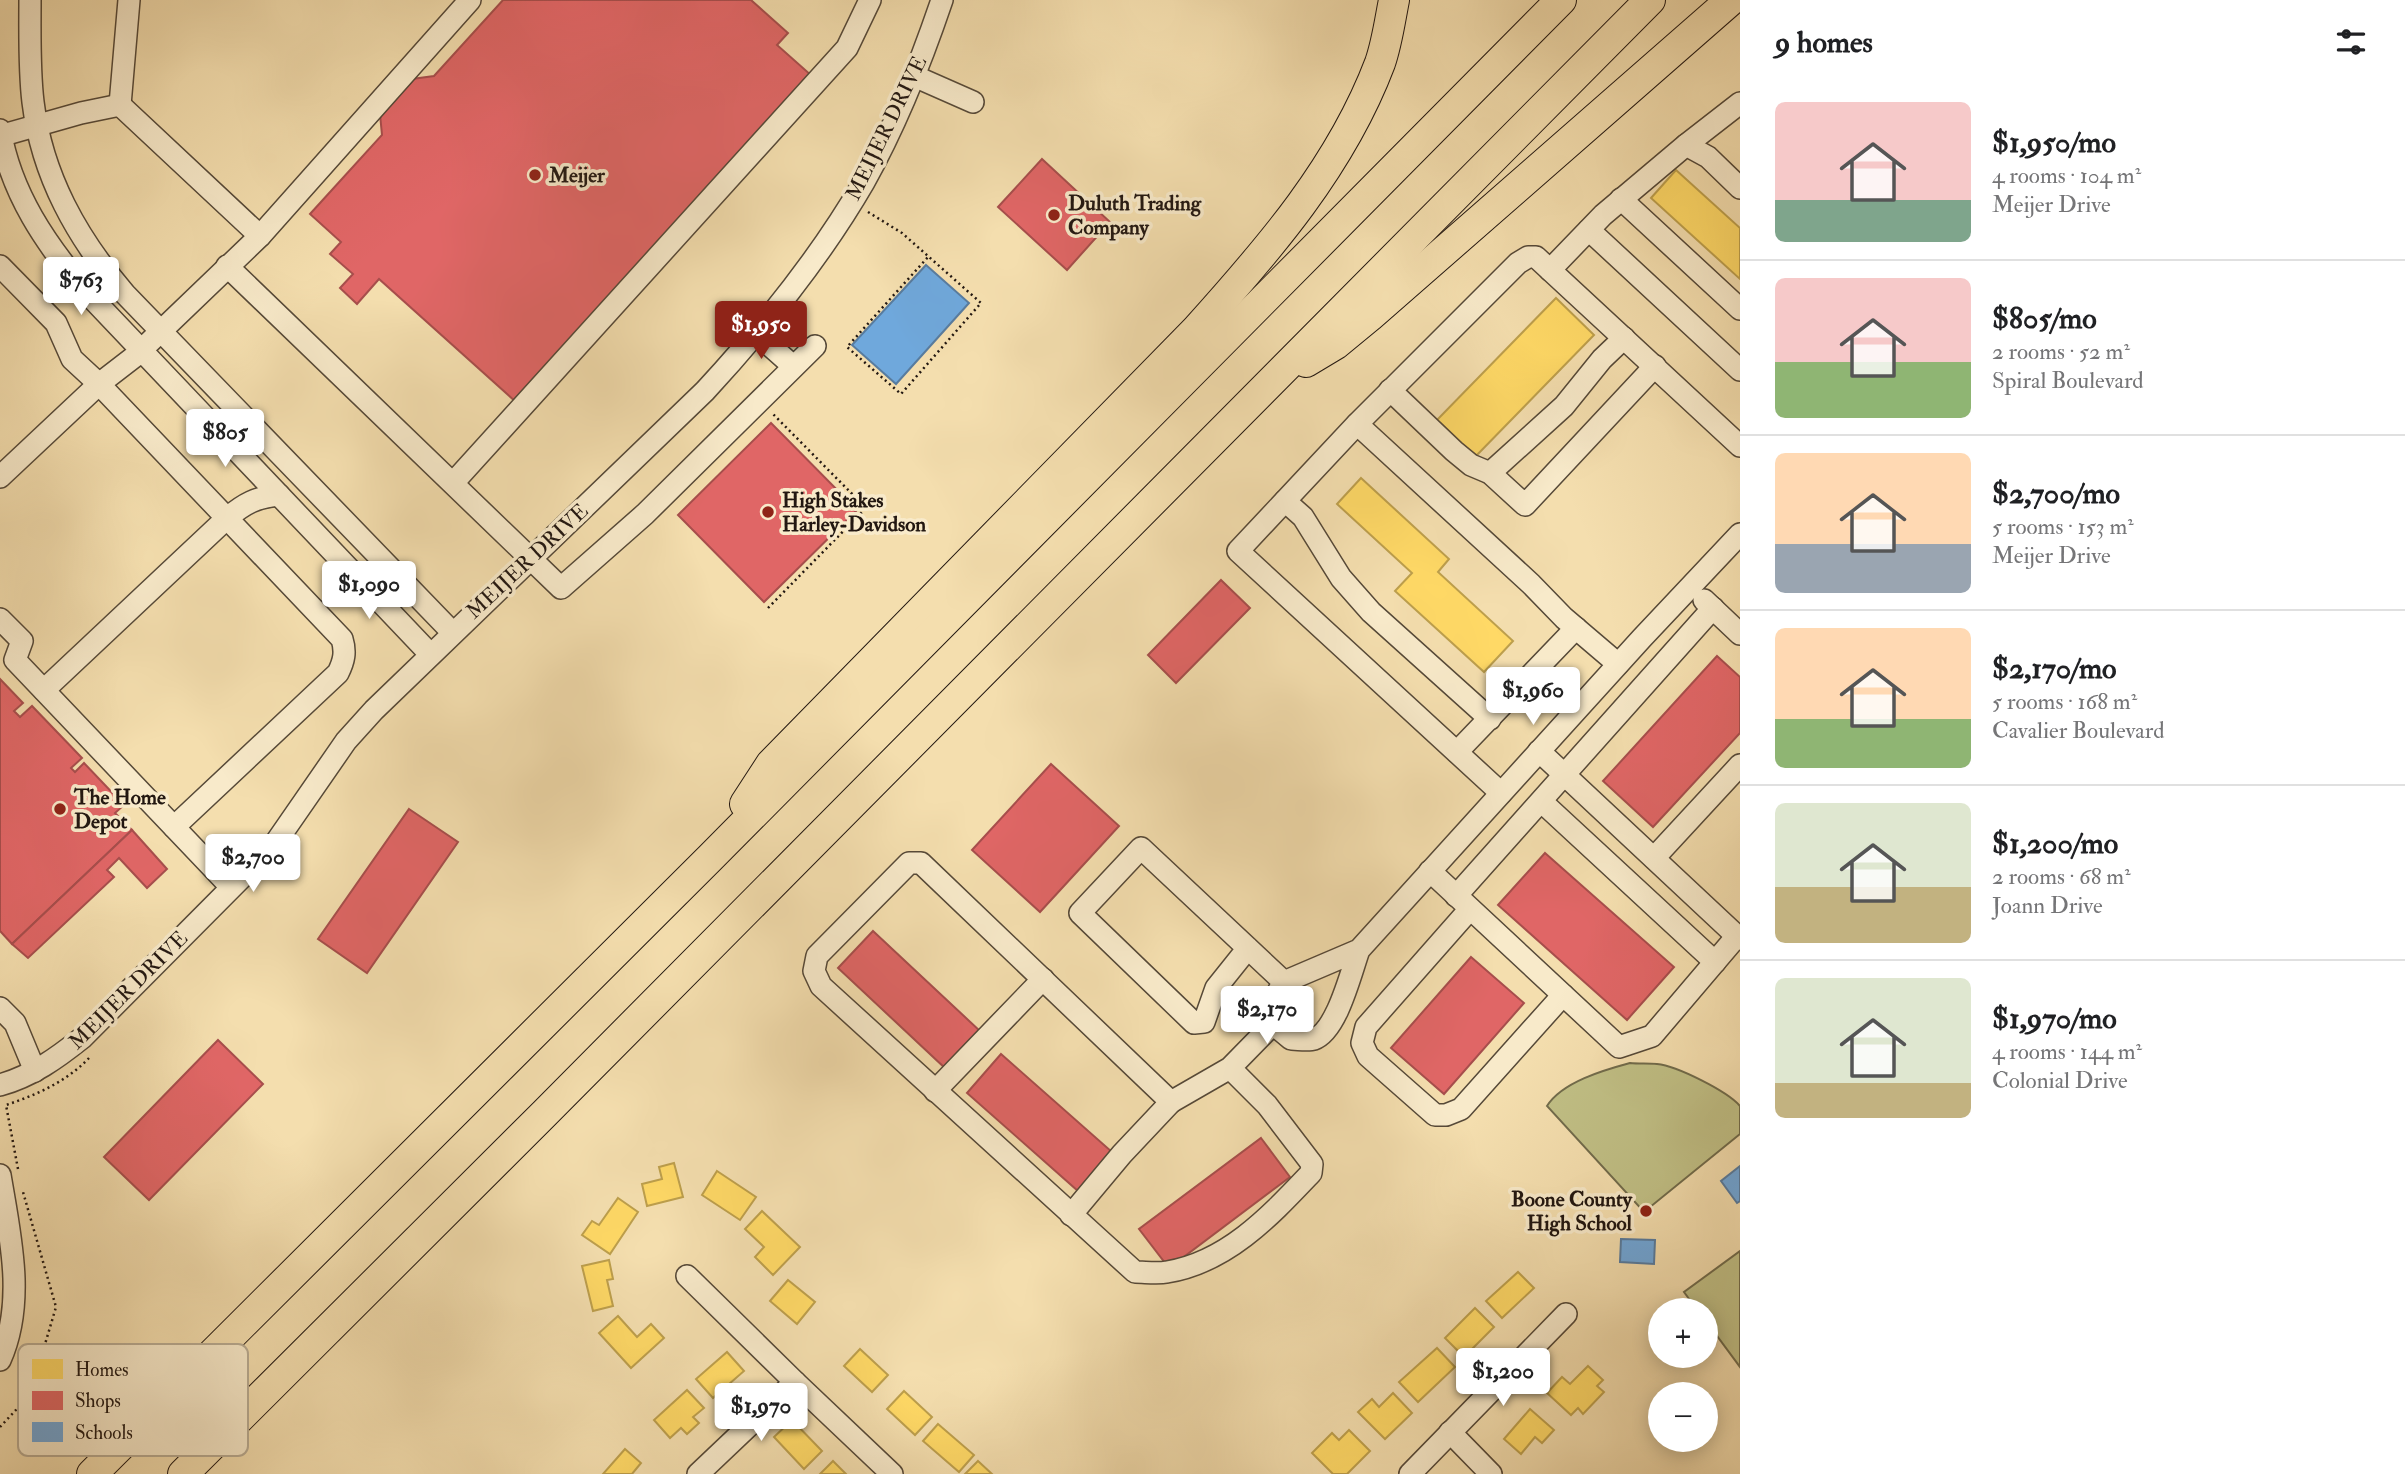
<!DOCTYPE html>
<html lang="en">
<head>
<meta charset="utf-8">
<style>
	:root { --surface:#fff; --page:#f2f2f2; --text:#202124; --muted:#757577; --line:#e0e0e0; --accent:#8f2418 }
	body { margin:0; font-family:"IM FELL Double Pica",serif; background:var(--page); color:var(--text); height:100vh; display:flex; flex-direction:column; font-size:26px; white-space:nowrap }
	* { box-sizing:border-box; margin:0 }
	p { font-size:23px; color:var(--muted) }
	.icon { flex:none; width:38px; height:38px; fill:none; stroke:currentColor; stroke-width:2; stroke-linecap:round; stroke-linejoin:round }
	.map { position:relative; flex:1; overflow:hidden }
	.panel { display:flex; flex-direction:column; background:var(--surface); width:665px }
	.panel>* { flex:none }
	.controls { position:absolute; left:1648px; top:1298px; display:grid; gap:14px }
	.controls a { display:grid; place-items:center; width:70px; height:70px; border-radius:50%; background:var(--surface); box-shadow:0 4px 18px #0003; font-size:35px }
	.price { position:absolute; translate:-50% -60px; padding:0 16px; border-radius:7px; background:#fff; color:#222; font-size:23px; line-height:46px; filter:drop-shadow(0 2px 4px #0008) }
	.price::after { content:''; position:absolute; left:50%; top:42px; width:21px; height:16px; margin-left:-10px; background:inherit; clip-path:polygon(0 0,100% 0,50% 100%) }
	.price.active { background:var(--accent); color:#fff }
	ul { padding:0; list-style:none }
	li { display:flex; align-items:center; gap:21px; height:175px; padding:0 35px }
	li+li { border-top:2px solid var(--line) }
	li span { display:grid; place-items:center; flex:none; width:196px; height:140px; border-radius:10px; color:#555 }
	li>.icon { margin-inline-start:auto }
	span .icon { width:84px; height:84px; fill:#fffc; stroke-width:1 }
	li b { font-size:30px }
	h2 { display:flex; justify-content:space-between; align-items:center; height:84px; padding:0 35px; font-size:30px }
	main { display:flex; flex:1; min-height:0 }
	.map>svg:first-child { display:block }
</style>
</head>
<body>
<main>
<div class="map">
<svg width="1740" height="1474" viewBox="0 0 1740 1474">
	<rect width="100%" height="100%" fill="#f4deae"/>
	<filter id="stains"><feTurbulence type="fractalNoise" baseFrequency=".00286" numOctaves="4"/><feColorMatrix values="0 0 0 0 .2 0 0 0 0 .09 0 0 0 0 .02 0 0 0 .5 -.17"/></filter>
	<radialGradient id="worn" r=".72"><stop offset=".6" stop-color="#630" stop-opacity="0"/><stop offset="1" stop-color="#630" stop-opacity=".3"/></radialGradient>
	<g fill="#c1c086" stroke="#726c4c" stroke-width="2">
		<path d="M1630 1063C1639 1064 1648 1063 1657 1064 1677 1066 1727 1091 1740 1106V1134L1644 1212 1547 1106C1562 1082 1604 1070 1630 1063Z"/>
		<polygon points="1740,1251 1740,1367 1706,1321 1706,1311 1698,1311 1684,1292"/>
	</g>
	<g fill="#ffd966" stroke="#bd9f4c" stroke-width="2">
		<polygon points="1676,170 1740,228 1740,279 1651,198"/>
		<polygon points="1556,298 1594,335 1474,458 1436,421"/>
		<polygon points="1361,478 1449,559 1438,572 1513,641 1484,672 1395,591 1412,573 1337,504"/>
		<polygon points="674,1163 683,1197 647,1206 642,1184 662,1179 659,1167"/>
		<polygon points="717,1171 756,1197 740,1220 702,1195"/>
		<polygon points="618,1198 638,1212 610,1254 582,1235 592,1221 599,1225"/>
		<polygon points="762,1211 800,1247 773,1275 755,1257 764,1247 745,1229"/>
		<polygon points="609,1260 613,1279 607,1280 613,1306 593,1311 582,1266"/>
		<polygon points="1518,1272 1534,1288 1502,1318 1486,1301"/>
		<polygon points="788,1280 815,1302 797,1324 770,1301"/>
		<polygon points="1475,1308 1494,1327 1464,1357 1445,1338"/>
		<polygon points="618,1316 637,1337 651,1324 664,1338 631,1368 599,1333"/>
		<polygon points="1437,1348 1455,1367 1418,1402 1399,1382"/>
		<polygon points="860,1349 888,1375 872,1392 844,1366"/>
		<polygon points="727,1352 744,1371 713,1398 696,1379"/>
		<polygon points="1588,1366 1603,1380 1597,1386 1604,1392 1583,1414 1578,1408 1571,1415 1547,1393 1562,1377 1570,1384"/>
		<polygon points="687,1390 704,1408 693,1417 699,1423 687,1434 681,1428 670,1438 654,1420"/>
		<polygon points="904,1391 932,1417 915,1435 887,1409"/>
		<polygon points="1393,1393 1412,1413 1385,1439 1358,1412 1372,1399 1379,1407"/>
		<polygon points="1530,1409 1554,1430 1542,1443 1535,1437 1521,1454 1504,1439"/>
		<polygon points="792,1420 822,1451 804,1469 774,1437"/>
		<polygon points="938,1424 974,1455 959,1472 923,1441"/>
		<polygon points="1349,1430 1370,1451 1347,1474 1333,1474 1312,1453 1332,1433 1339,1440"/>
		<polygon points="625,1449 641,1463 632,1474 603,1474"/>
		<polygon points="833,1461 846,1474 820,1474"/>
		<polygon points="978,1461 992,1474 965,1474"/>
	</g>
	<g fill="#e06666" stroke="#a74e4c" stroke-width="2">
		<polygon points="503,0 751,0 788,33 777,45 812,76 517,403 379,279 357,304 340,288 353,274 330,254 341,242 310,214 382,135 380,114 412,79 434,76"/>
		<polygon points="1042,159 1110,222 1067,270 998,207"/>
		<polygon points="771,423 857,510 764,602 678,515"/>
		<polygon points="1221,580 1250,608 1176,683 1148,655"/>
		<polygon points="1717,656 1740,677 1740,733 1653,827 1603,781"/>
		<polygon points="0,679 23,703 14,711 20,717 32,706 82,758 71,768 75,772 84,763 124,805 115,813 132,830 12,944 0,931"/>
		<polygon points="1051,764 1119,826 1040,912 972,850"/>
		<polygon points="409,809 458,842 367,973 318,939"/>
		<polygon points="132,830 167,869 147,888 119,858 107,870 114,877 28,958 12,944"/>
		<polygon points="1545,853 1674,967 1627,1020 1498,905"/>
		<polygon points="873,931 981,1032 946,1069 838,968"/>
		<polygon points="1471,957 1524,1003 1444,1094 1391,1048"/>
		<polygon points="218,1040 263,1084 149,1200 104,1157"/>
		<polygon points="1001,1054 1112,1152 1078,1191 967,1093"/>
		<polygon points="1261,1138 1290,1177 1169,1268 1139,1229"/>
	</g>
	<g fill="#6fa8dc" stroke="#587c9f" stroke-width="2">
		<polygon points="926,265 969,303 896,384 852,345"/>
		<polygon points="1740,1166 1740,1201 1737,1203 1721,1181"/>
		<polygon points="1621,1239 1655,1240 1654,1264 1620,1262"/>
	</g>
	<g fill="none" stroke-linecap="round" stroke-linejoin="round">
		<defs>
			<g id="minor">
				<path d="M30 0C30 34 29 69 33 102 42 176 77 238 125 294L452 632"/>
				<polyline points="914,76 973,102"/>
				<polyline points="120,105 260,236"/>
				<polyline points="120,105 129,0"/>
				<path d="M0 130C11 194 46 244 87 293L430 654"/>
				<polyline points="0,136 81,113 120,105"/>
				<polyline points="1686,145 1740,103"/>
				<polyline points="1621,199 1740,309"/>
				<polyline points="1589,230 1740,370"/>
				<path d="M0 266 56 323 72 359 99 384 342 639C346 652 344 661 338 673L174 827"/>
				<polyline points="227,266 561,588 645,514 815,346"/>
				<polyline points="1550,270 1603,215 1686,145 1708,157 1740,188"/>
				<polyline points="757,334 793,366"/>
				<polyline points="1390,390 1454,451 1471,465 1490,473 1525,505 1655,366"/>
				<polyline points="1357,424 1531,584 1564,618 1618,664"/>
				<polyline points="1490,473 1564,406 1602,359 1624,338"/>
				<polyline points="0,477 99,384 134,357 260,236 470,0"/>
				<polyline points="453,483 847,48 870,0"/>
				<polyline points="1285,501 1303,517 1341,578 1371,612 1490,719"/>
				<polyline points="1704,600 1740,634"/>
				<polyline points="0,619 22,641 15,660 231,887"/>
				<path d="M44 690 227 518C244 504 256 497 279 495"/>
				<polyline points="1539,751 1740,939"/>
				<polyline points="1457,752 1576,628"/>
				<polyline points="1501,793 1238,551 1357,424 1518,263 1528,257 1536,257 1740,446"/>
				<polyline points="1542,802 1715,962"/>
				<polyline points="1654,858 1740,765"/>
				<polyline points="1430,871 1619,1047 1652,1036 1737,936"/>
				<polyline points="1456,896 1713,608"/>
				<polyline points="1470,909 1366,1027 1362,1043 1368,1056 1435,1115 1446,1115 1461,1109 1563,995"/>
				<polyline points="1248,948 1216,988 1204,1022 1194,1023 1080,913 1141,848 1284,982"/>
				<path d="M1359 950 1284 982 1269 1007 1273 1024 1291 1039C1298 1039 1308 1041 1314 1039 1337 1031 1351 972 1359 950L1642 638 1740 534"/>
				<polyline points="0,1008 15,1023 35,1071"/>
				<path d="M1230 1068 1171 1102 921 863H909L817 956 814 971 821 986 1135 1272C1145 1272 1157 1274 1167 1272 1228 1262 1271 1215 1311 1173L1312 1164 1267 1105 1230 1068 1273 1024"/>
				<path d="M0 1085C32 1076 57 1058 82 1038L274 845 346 741 374 710 705 391C764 327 820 258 864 182 896 125 921 62 942 0"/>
				<polyline points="935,1091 1043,979"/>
				<path d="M0 1175C10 1235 26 1302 0 1360"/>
				<polyline points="1071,1215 1122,1154 1171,1102"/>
				<polyline points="687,1276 795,1382 892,1474"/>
				<polyline points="1450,1432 1491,1474"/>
				<polyline points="698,1474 795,1382"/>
				<polyline points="1410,1474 1566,1314"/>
			</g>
			<g id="highway">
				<polyline points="1306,362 1336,344 1370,316 1731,0"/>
				<path d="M745 804 771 764 1196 330C1269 249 1341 166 1380 63 1387 43 1390 20 1394 0"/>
				<polyline points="92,1474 711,857 1561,0"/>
				<polyline points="183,1474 545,1113 1650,0"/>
			</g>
		</defs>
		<use href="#minor" stroke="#564938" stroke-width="24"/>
		<use href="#highway" stroke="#221711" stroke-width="32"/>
		<g stroke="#221711" stroke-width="2.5" stroke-dasharray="2 3.5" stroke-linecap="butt">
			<polyline points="868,212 902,233 981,303 901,394 847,347 928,257"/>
			<polyline points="768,608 866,508 772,413"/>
			<path d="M18 1169 6 1105C36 1095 66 1082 89 1058"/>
			<polyline points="0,1427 30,1395 56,1307 23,1192"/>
		</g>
		<use href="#minor" stroke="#f8eaca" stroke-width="21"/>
		<use href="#highway" stroke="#f4deae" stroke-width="30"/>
	</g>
	<g fill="#8f2418" stroke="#f8eaca" stroke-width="2.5">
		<circle cx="535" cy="175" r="7"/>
		<circle cx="1054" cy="215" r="7"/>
		<circle cx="768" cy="512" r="7"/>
		<circle cx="60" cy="809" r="7"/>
		<circle cx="1646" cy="1211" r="7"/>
	</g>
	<g text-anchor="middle" stroke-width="7" stroke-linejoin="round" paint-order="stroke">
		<g font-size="21" fill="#221711" stroke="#f8eaca">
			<text transform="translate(886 128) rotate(-64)" y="7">MEIJER DRIVE</text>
			<text transform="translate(527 561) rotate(-43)" y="7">MEIJER DRIVE</text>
			<text transform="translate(128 990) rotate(-45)" y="7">MEIJER DRIVE</text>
		</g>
		<g font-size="21" font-weight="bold" fill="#221711" stroke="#f8eaca" text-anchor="start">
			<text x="549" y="182">Meijer</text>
			<text x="1068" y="210">Duluth Trading<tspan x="1068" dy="24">Company</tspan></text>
			<text x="782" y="507">High Stakes<tspan x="782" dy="24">Harley-Davidson</tspan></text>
			<text x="74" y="804">The Home<tspan x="74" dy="24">Depot</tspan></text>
			<text x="1632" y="1206" text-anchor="end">Boone County<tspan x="1632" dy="24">High School</tspan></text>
		</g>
	</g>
	<rect x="18" y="1344" width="230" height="112" rx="10" fill="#f8eaca" stroke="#b8ab92" stroke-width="2"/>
	<rect x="32" y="1359" width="31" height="20" fill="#ffd966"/>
	<rect x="32" y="1391" width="31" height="19" fill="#e06666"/>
	<rect x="32" y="1422" width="31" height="20" fill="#6fa8dc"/>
	<g font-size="19" fill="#221711">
		<text x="75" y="1376">Homes</text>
		<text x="75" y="1407">Shops</text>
		<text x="75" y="1439">Schools</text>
	</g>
	<rect width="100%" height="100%" filter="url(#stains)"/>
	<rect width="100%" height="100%" fill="url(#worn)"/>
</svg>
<div class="controls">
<a>+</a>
<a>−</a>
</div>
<b class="price" style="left:81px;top:317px">$763</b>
<b class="price active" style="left:761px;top:361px">$1,950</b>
<b class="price" style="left:225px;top:469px">$805</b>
<b class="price" style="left:369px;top:621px">$1,090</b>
<b class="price" style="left:1533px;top:727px">$1,960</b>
<b class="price" style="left:253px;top:894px">$2,700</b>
<b class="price" style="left:1267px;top:1046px">$2,170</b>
<b class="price" style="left:1503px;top:1408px">$1,200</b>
<b class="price" style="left:761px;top:1443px">$1,970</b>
</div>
<section class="panel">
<h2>9 homes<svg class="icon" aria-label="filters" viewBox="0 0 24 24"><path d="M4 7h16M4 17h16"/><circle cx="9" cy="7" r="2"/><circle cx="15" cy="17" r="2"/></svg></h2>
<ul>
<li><span style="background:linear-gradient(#f6c9c9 70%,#7fa58c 0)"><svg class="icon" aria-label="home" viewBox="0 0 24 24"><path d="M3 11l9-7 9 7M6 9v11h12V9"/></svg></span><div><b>$1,950/mo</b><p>4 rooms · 104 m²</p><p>Meijer Drive</p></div></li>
<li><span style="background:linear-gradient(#f6c9c9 60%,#8fb573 0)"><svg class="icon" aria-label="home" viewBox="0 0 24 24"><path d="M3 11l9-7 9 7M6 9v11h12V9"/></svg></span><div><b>$805/mo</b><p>2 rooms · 52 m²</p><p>Spiral Boulevard</p></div></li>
<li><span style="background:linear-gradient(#ffd9b3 65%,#9aa5b1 0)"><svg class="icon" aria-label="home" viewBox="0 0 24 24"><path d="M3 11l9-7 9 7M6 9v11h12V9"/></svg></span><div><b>$2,700/mo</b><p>5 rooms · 153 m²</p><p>Meijer Drive</p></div></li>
<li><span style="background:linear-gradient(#ffd9b3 65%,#8fb573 0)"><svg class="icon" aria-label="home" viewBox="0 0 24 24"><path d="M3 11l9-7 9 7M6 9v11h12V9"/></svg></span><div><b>$2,170/mo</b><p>5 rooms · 168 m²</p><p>Cavalier Boulevard</p></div></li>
<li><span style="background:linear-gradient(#dfe7d0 60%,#c2b280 0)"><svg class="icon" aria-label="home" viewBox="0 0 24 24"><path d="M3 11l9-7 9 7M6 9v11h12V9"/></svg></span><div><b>$1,200/mo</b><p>2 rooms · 68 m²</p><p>Joann Drive</p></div></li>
<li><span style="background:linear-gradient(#dfe7d0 75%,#c2b280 0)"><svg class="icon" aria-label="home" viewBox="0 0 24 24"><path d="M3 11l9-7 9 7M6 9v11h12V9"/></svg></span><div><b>$1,970/mo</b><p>4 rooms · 144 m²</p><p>Colonial Drive</p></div></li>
</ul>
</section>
</main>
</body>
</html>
